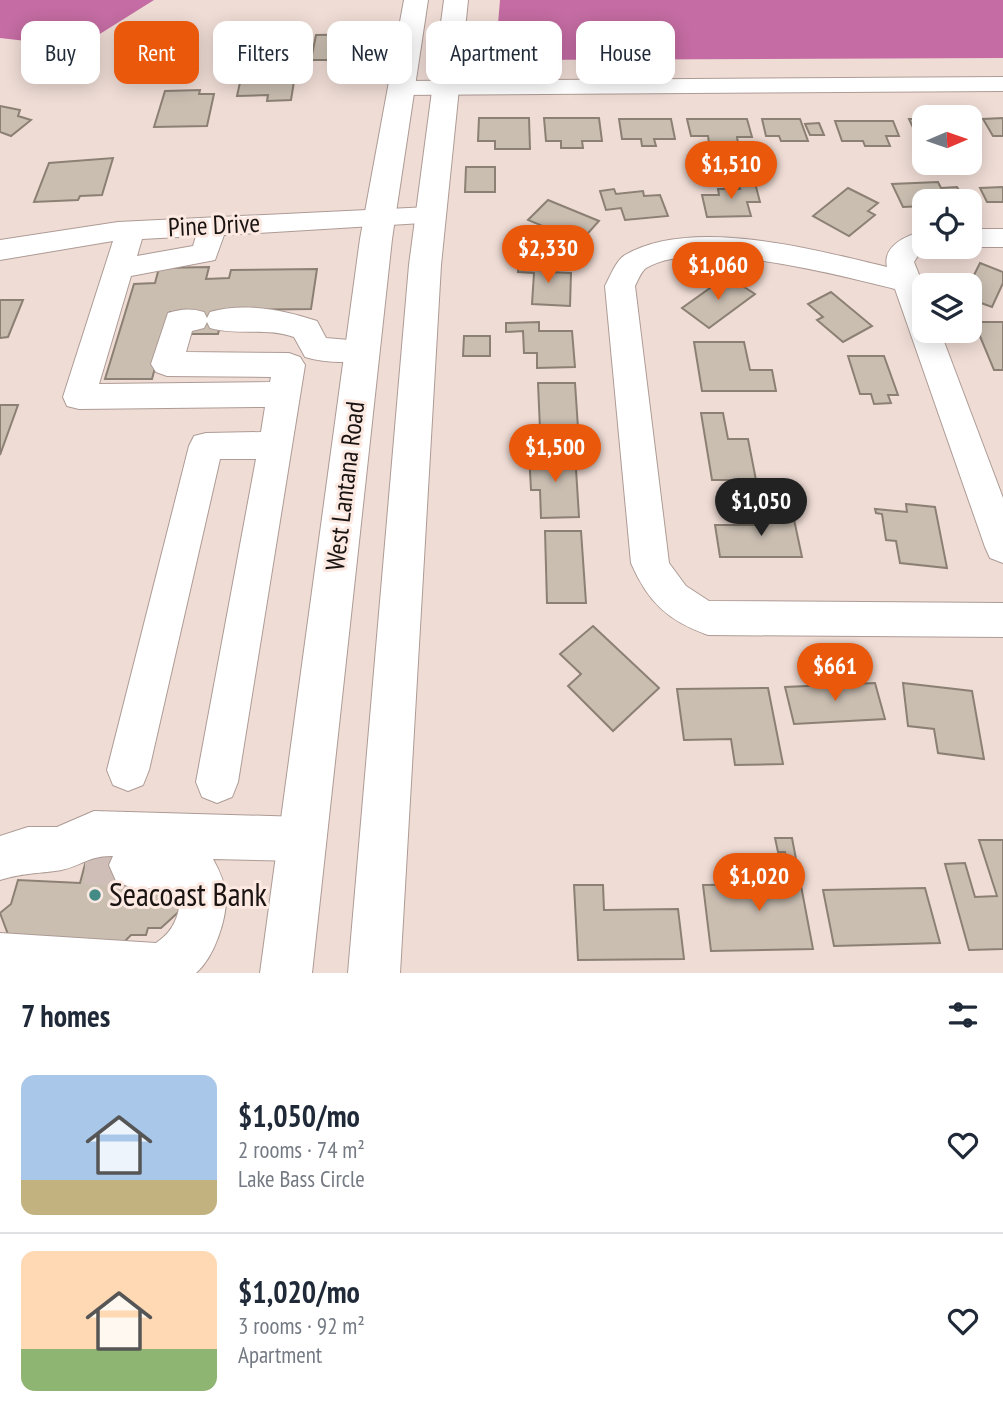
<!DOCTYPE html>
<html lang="en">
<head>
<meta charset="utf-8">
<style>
	:root { --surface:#fff; --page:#f2f2f3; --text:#1f2937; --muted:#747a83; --line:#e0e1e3; --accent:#ea580c }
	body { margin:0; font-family:"PT Sans Narrow",sans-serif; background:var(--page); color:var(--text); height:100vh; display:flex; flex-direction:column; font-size:26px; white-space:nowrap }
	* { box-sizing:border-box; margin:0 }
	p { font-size:23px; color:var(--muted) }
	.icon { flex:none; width:38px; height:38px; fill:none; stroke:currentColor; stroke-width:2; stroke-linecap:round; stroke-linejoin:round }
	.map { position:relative; height:973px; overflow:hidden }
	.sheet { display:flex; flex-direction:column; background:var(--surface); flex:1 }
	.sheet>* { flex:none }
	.guide { position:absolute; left:21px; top:21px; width:962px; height:63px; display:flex; gap:14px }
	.needle { width:46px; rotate:88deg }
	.fabs { position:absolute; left:912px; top:105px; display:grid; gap:14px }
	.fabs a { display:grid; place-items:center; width:70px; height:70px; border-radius:14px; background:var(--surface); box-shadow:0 4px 18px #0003; font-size:35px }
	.price { position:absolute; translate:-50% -60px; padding:0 16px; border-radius:24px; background:var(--accent); color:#fff; font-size:23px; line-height:46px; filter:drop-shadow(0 2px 4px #0008) }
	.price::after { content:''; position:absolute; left:50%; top:42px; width:21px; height:16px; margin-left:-10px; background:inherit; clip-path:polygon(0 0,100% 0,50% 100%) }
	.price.on { background:#222; color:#fff }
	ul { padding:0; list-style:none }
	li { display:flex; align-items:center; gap:21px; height:175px; padding:0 21px }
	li+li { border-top:2px solid var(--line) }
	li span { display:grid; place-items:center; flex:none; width:196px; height:140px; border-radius:14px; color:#555 }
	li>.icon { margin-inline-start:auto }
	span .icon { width:84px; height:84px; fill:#fffc; stroke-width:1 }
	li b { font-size:30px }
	h2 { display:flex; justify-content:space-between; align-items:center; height:84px; padding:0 21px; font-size:30px }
	.chip { padding:0 24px; border-radius:14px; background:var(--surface); box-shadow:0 4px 18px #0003; font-size:24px; line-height:63px }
	.chip.on { background:var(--accent); color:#fff }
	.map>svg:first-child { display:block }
</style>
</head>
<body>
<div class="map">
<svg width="1003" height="973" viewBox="0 0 1003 973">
	<rect width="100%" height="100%" fill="#efdcd5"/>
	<g fill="#c46ca3">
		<polygon points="0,0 154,0 79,47 0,38"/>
		<polygon points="500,0 1003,0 1003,58 495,60"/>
	</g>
	<g fill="#cabeb1" stroke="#8b8073" stroke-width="2">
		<polygon points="371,34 368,65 344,65 345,60 311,60 316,35"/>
		<polygon points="296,69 291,100 267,101 268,95 237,96 241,78 256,78 258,70"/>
		<polygon points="200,90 199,94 214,94 207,126 154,127 165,91"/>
		<polygon points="0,106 20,110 18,116 31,120 11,136 0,132"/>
		<polygon points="479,118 529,118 530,149 495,149 495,141 478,141"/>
		<polygon points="544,118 599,118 602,141 582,141 583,148 561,148 561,141 546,141"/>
		<polygon points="1003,118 1003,136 993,136 983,119"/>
		<polygon points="619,119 671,119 675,139 654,139 656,146 642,146 641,139 622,139"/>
		<polygon points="687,119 747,119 752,137 737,137 738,143 709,143 708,136 691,136"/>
		<polygon points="762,119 800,119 808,141 781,141 779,136 766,136"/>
		<polygon points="909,119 924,119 924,136 917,136"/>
		<polygon points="835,121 893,121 899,136 886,136 890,146 865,146 863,141 842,141"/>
		<polygon points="819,123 824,135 810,135 805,124"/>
		<polygon points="113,158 102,195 80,196 78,200 34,202 49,163"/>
		<polygon points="466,167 495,167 495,192 465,192"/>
		<polygon points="938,182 941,188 957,187 965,201 924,201 924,206 903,207 892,184"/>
		<polygon points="738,183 755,183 760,202 747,202 751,216 707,217 702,195 719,195 718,189 740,189"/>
		<polygon points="1003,187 1003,202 987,202 980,188"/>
		<polygon points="848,188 878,203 868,211 875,215 849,236 813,216"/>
		<polygon points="614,189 616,194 643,191 644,196 660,195 668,216 625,220 621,208 606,210 600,191"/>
		<polygon points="548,200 599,221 571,252 545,241 555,231 528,220"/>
		<polygon points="519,261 548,263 547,272 571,273 570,306 532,304 534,273 518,272"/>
		<polygon points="980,263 1003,272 1003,283 992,307 970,299 969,285"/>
		<polygon points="209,267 206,279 229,278 231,270 317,269 311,309 224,310 218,334 189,334 195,312 170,312 152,379 105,379 134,284 155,283 159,268"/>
		<polygon points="727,276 755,294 709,328 682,308"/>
		<polygon points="831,292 872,326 843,342 817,320 823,317 808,304"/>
		<polygon points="0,300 23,300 8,337 0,338"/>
		<polygon points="539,322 539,331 572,331 575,367 537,368 537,353 524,353 523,331 506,332 506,323"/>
		<polygon points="974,322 1003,322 1003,370 994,370"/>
		<polygon points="464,336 490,336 490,356 463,356"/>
		<polygon points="694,342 744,342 750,370 772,370 776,391 702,391"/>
		<polygon points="848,356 884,356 898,395 888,395 891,403 874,404 871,394 860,394"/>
		<polygon points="538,383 575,383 578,428 540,429"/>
		<polygon points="0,405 18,405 0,455"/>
		<polygon points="701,413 723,413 728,439 748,439 756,480 712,480"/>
		<polygon points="529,453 575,453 579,517 541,518 540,490 531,490"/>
		<polygon points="906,504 935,507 947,568 900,563 896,541 886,540 882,514 876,513 875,509 907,512"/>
		<polygon points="763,510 792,510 802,557 720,557 715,525 766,525"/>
		<polygon points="545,531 581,531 586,603 547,603"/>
		<polygon points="593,626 659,688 613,731 568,686 581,674 560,654"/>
		<polygon points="875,683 885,719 794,724 785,687"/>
		<polygon points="903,683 972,691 984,759 938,753 934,729 908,726"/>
		<polygon points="768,688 783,764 735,765 731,739 684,740 677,689"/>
		<polygon points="775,838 792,838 813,949 711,951 703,885 791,884 785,852 778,852"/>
		<polygon points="979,840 1003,840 1003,949 969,950 945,864 965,863 975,897 997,896"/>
		<polygon points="91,842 170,886 184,907 161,928 148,928 146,935 131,935 124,942 9,937 0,913 11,904 18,880 80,883"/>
		<polygon points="574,885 603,885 604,910 678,909 684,959 578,960"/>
		<polygon points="925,888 940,943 834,946 823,890"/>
	</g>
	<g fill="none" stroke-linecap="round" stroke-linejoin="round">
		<polyline stroke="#cfbeb8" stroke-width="42" stroke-dasharray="42 21" stroke-linecap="butt" points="85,863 132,865"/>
		<defs>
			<g id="minor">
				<polygon points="1003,77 1003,91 400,95 391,93 388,88 391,83 400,81"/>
				<path d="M429 207 439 210 443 216 439 222 224 235 215 260 131 276 99 384 270 382 271 377 167 376 156 372 151 364 168 313C181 309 191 308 204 312L207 318 210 312C244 302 284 310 317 321L326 338 372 342 377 350 372 358C352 364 325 363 305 357L294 337C267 327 238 336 210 328L207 322 204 328 192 331 186 352 289 353 300 357 305 365 238 782 232 797 217 803 202 797 196 782 256 459H220L149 770 143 785 128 791 113 785 107 770 189 446 194 436 206 433 261 432 265 407 79 409 67 406 63 397 113 241 0 260V240L118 222ZM196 236 193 246 137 256 142 239Z"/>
				<polygon points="970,229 1003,229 1003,247 968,247"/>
				<path d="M924 231V247H934L919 254 914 262 924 287V331H940L1003 498V563L990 558 985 547 895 289C838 275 696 237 646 268 641 272 638 280 635 286L669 563 686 586 709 601 1003 603V637L708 635C668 621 648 602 631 563L605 286C610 277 616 260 625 255 692 216 816 250 887 267 882 245 908 235 924 231Z"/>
				<path d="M94 811 302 817 318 823 324 839 318 855 302 861 213 859C219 870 225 882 226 896 227 919 214 958 196 973H0V933L156 943C175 931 182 911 179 889L132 888 116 881 109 865 113 856C88 855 77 869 55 871 32 874 24 873 0 880V836L28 827H57Z"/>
			</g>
			<g id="major">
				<polygon points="404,0 428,0 392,239 312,973 260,973 360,239"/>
				<polygon points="444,0 468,0 441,265 400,973 348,973 409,265"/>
			</g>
		</defs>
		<use href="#minor" stroke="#ad9b95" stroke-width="2"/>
		<use href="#major" stroke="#ad9b95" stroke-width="2"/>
		<use href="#minor" fill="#fff" fill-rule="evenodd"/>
		<use href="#major" fill="#fff" fill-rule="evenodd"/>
	</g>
	<circle fill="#448b86" stroke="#fce9e2" stroke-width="2.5" cx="95" cy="895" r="7"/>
	<g text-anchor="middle" stroke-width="6" stroke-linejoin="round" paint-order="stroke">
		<g font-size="26" fill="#191311" stroke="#fce9e2">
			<text transform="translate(214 225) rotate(-3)" y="9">Pine Drive</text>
			<text transform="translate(345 486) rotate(-83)" y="9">West Lantana Road</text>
		</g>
		<g font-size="32" fill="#191311" stroke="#fce9e2" text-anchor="start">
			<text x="109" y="906">Seacoast Bank</text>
		</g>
	</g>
</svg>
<div class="fabs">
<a><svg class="needle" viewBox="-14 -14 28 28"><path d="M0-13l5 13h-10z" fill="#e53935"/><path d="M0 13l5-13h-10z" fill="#747a83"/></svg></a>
<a><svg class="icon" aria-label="locate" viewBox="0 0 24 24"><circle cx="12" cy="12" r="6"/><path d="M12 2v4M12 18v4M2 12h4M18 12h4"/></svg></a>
<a><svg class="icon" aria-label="layers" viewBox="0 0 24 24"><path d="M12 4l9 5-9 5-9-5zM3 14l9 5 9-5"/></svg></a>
</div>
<b class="price" style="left:731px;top:201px">$1,510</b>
<b class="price" style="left:548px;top:285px">$2,330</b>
<b class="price" style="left:718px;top:302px">$1,060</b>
<b class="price" style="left:555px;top:484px">$1,500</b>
<b class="price on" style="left:761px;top:538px">$1,050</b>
<b class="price" style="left:835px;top:703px">$661</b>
<b class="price" style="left:759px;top:913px">$1,020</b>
<div class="guide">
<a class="chip">Buy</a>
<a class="chip on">Rent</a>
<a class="chip">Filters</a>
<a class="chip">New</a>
<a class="chip">Apartment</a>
<a class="chip">House</a>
</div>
</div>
<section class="sheet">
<h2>7 homes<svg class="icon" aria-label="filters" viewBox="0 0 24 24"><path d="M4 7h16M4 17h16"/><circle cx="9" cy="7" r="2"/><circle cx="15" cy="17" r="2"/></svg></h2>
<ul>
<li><span style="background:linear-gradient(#a9c7e8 75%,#c2b280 0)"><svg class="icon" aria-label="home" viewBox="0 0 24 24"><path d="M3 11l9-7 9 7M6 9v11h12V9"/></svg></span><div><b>$1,050/mo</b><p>2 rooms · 74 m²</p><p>Lake Bass Circle</p></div><svg class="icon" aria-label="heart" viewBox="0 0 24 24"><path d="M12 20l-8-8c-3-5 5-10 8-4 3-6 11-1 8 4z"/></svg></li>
<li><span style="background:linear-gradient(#ffd9b3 70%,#8fb573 0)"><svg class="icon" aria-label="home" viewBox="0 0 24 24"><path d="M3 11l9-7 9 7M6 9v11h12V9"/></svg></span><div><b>$1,020/mo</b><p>3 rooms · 92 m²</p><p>Apartment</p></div><svg class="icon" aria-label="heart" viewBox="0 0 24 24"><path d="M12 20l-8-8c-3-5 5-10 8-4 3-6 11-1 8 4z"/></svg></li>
</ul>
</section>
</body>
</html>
